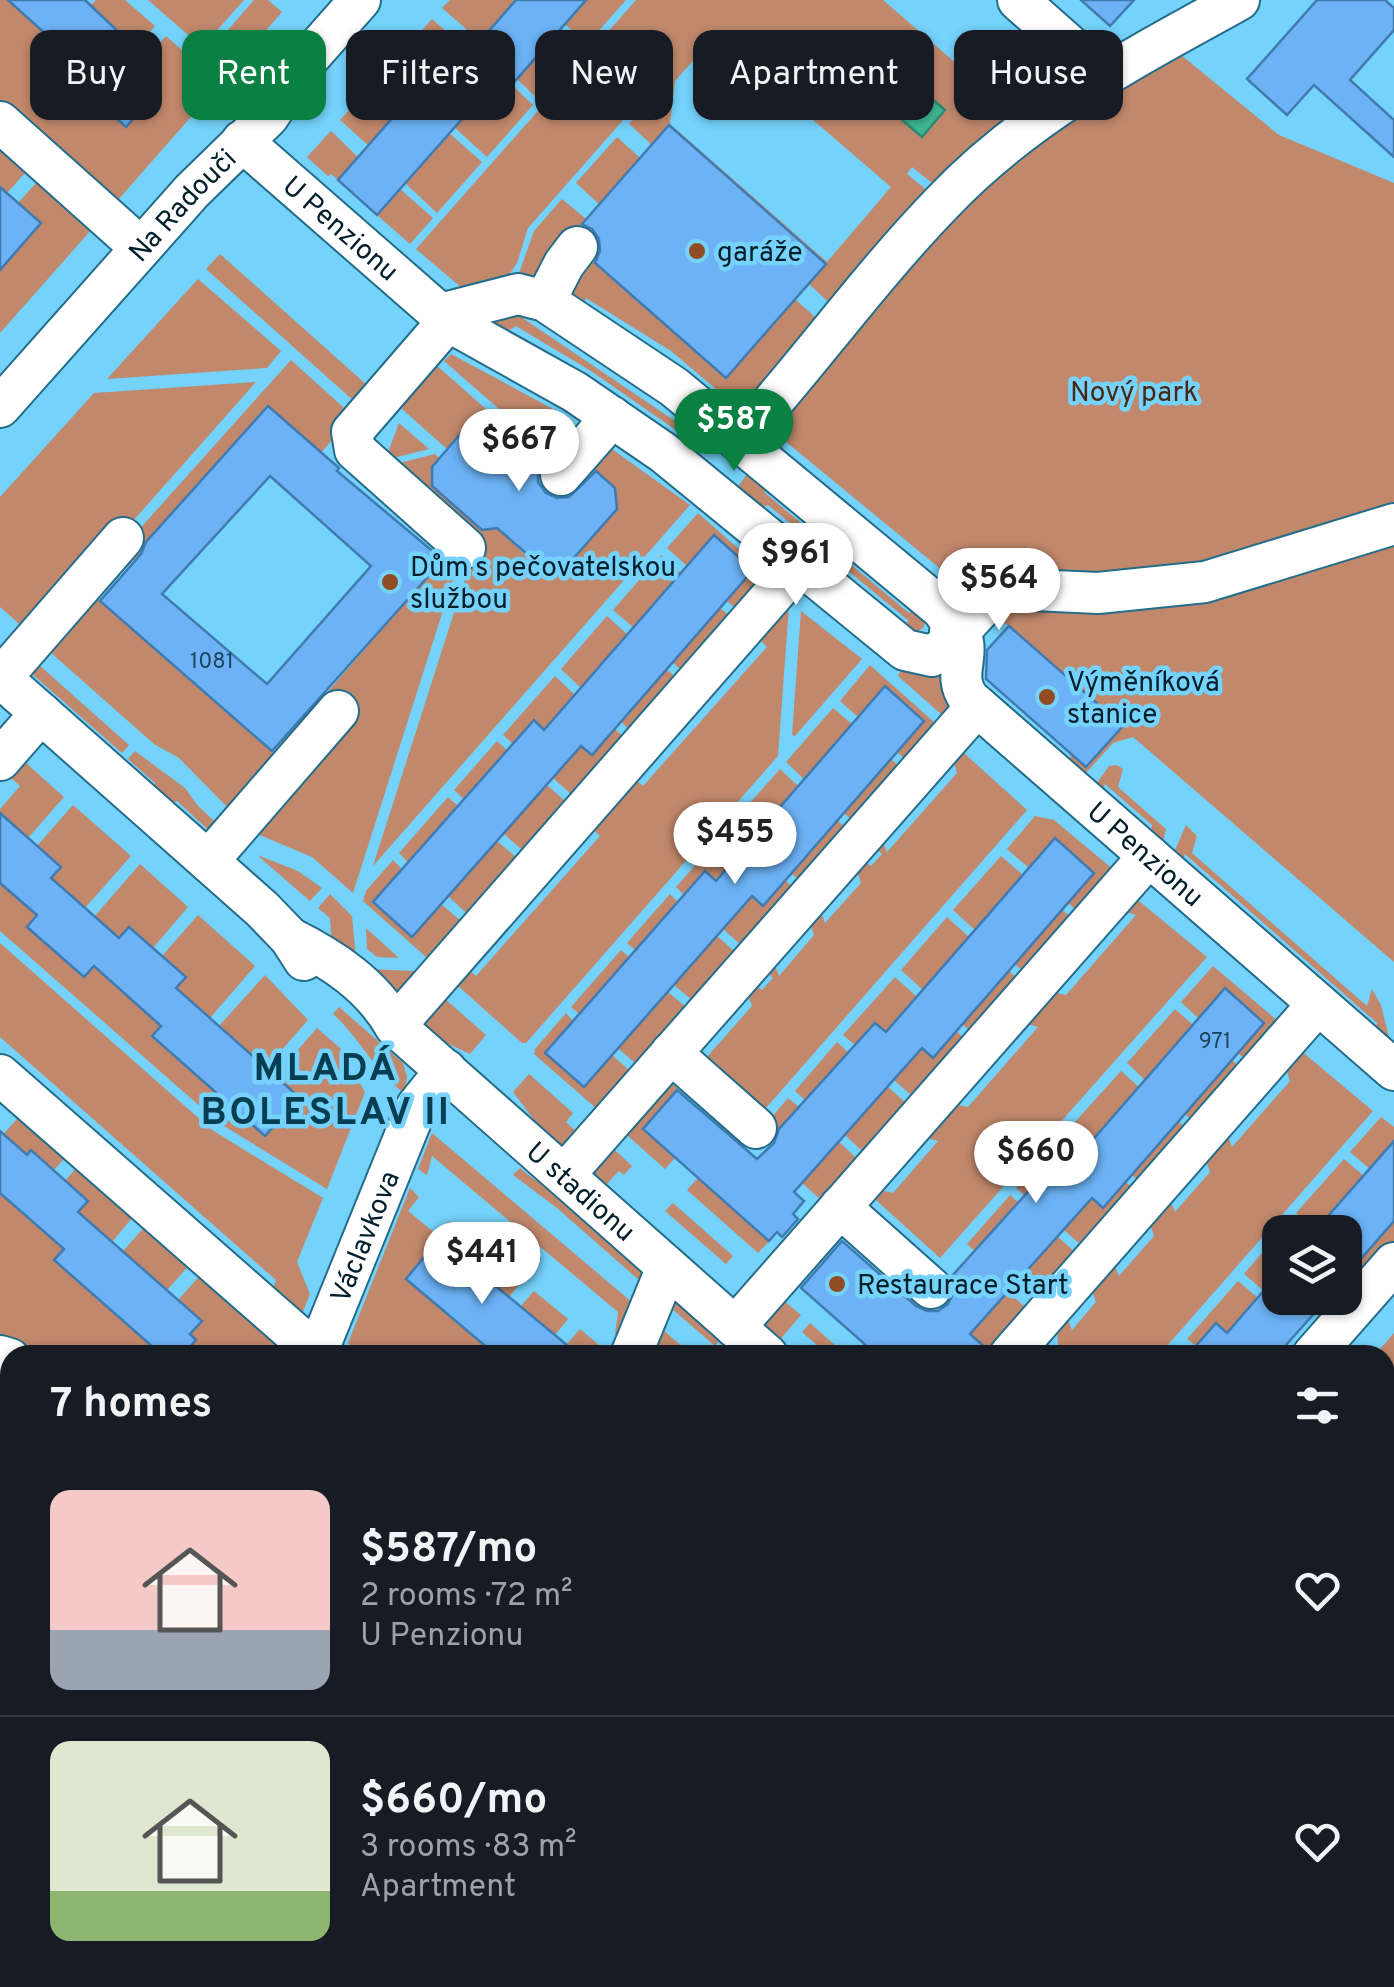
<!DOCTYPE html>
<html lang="en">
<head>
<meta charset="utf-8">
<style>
	:root { --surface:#171b24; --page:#242831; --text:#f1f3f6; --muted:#9ea1a6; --line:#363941; --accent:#0b8043 }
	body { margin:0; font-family:Overpass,sans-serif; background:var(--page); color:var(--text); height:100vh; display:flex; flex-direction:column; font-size:38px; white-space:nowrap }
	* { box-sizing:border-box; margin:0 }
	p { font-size:32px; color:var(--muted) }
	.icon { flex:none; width:55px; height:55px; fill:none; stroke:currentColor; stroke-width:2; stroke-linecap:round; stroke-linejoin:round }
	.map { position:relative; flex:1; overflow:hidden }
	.panel { position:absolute; left:0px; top:1345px; width:1395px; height:642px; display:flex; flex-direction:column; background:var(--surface); border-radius:30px 30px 0 0; box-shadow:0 2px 8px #0004 }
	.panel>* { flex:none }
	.banner { position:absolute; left:30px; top:30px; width:1335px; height:90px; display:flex; gap:20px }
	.buttons { position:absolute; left:1262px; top:1215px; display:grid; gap:20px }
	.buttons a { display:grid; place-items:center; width:100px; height:100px; border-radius:20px; background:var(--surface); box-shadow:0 2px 8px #0004; font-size:50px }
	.price { position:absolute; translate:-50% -85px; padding:0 22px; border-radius:35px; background:#fff; color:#222; font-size:32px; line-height:65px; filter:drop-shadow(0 2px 5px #0008) }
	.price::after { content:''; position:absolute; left:50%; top:60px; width:30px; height:22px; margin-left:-15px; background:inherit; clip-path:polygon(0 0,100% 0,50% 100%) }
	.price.selected { background:var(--accent); color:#fff }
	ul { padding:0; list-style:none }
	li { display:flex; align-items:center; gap:30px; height:250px; padding:0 50px }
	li+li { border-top:2px solid var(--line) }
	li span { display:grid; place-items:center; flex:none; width:280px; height:200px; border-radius:20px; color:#555 }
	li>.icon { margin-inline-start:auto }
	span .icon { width:120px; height:120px; fill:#fffc; stroke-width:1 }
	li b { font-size:42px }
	h2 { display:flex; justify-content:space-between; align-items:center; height:120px; padding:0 50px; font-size:42px }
	.tag { padding:0 35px; border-radius:20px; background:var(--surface); box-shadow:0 2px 8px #0004; font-size:35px; line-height:90px }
	.tag.selected { background:var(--accent); color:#fff }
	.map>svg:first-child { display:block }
</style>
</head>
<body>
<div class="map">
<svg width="1394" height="1987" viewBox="0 0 1394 1987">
	<rect width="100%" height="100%" fill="#75d2fb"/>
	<g fill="#c1886b" fill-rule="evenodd">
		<polygon points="0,0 8,0 79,64 69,76 125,127 160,89 138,67 166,36 220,84 110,209 0,112"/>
		<polygon points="96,0 125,0 155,26 127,58 104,37 114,26 91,5"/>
		<polygon points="148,0 244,0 202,47"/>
		<polygon points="254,0 268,0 282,12 230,72 208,53"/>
		<polygon points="450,0 516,0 480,41 442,8"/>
		<polygon points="586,0 626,0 587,44 565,24"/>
		<path d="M636 0H883L1017 116 942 191 912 167 907 174 929 192 838 311 809 284 826 264 652 145 629 124 659 89 655 84 528 228 517 263 509 275 462 288 416 249ZM715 36 891 187 827 262 670 124 675 81Z"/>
		<polygon points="432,19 470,52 449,76 438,66 418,89 391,65"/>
		<polygon points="560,30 582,49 538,99 517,79"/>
		<polygon points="269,52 265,94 260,99 242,82"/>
		<polygon points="1181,55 1279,135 1394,183 1394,962 1133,737 1113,743 1085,774 1067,772 1071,754 1087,767 1122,726 973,595 959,605 951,594 965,589 785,441 776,463 751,441 955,201 1135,74"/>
		<polygon points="381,76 408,101 368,145 340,120"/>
		<polygon points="512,85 533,105 487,157 454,127 478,101 489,111"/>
		<polygon points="331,131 358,157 338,180 331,174 328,176 307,157"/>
		<polygon points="0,132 34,163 7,193 0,187"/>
		<polygon points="449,133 482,162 437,213 405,183"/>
		<polygon points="617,137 640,158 599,204 576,183"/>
		<polygon points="46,172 100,220 0,333 0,257 7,262 41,224 18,203"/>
		<polygon points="400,189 433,218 410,244 377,215"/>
		<polygon points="562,199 586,219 561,247 539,281 518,276 534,231"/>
		<polygon points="220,254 368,386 355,402 206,269"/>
		<polygon points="586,256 726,378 795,299 825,326 738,430 710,407 716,389 671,351 586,298 581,316 566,286"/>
		<polygon points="198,279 281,351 267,368 107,379"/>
		<polygon points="535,306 521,317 678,423 694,413 705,432 700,444 688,450 666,444 680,433 591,371 516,326 499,336 492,327 495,316"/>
		<polygon points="451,354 553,409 529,435 444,361"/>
		<polygon points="427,357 494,416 475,417 447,449 402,409 409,378"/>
		<polygon points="291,360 353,416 319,455 304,437 268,406 138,551 140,554 95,597 275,755 312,709 322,718 236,816 179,758 154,744 41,644 127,543"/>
		<polygon points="256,382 32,635 0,607 0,497 94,393"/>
		<polygon points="399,423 429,449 385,460"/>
		<polygon points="602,442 690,505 373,866 475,547 384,467 435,454 439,458 432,467 432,486 482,529 497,528 540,569 565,568 616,509 615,488 585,461"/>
		<polygon points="747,474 778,483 764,492 909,613 917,609 926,620 923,628 904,639 894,630 909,621 768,505 751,514 737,488"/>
		<polygon points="698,513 774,580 743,615 727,601 753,570 687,566 667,548"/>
		<polygon points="453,548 461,554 353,893 312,857 255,833 327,712 318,703"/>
		<polygon points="661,555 681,573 634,628 613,610"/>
		<polygon points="789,606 778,756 526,1043 522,1043 448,977 461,963 476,976 600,836 585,822 628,773 643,786 767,647 760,640"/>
		<polygon points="720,608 737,622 689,676 673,663"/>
		<polygon points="801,611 862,659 795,736 792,735"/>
		<polygon points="607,616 628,635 581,688 561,669"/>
		<polygon points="30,657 129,745 122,753 22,665"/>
		<polygon points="905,661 943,662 951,700 951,723 898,676"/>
		<polygon points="870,665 944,731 913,766 897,752 923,721 885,687 858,717 840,701"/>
		<polygon points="667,670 683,683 636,736 621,722"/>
		<polygon points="555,676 575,695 544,730 534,720 513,744 503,735"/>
		<polygon points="833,708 852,724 804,779 786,762"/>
		<polygon points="615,729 630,743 579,801 553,778 581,746 592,755"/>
		<polygon points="497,741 507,750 464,799 454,790"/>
		<polygon points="954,744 1027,810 758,1117 688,1046 697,1036 706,1058 752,1006 744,983 748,978 762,990 773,978 764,969 770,953 779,976 814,935 806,912 817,900 825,923 861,883 853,859 857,855 871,866 882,854 873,845 878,830 887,852 957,773 950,749"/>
		<polygon points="135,751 185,788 198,806 224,830 217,838 177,801 169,804 154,792 155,783 128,759"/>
		<polygon points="17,755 64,797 28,838 4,817 0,820 0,809 20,786 3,771"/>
		<polygon points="891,759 907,773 859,827 844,813"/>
		<polygon points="1117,765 1123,769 1118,787 1166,829 1160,854 1148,843 1152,825 1105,784 1099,801 1097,783 1109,766"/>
		<polygon points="780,769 798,786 752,839 733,822"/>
		<polygon points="547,785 573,808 530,857 503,833"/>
		<polygon points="448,797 458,806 408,862 399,853"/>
		<polygon points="73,805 131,856 85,908 51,878 60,867 37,846"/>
		<polygon points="1035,816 1054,820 1121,876 1085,917 1068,903 1094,873 1055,839 1029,868 1007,849"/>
		<polygon points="838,821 853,834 806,887 791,873"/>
		<polygon points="1186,825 1197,836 1192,853 1367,1006 1372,989 1381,1005 1390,1041 1373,1041 1377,1023 1185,854 1182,863 1175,850"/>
		<polygon points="727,829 746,845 716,881 705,871 684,895 676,887"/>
		<polygon points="497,841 524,864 474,920 448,896"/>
		<polygon points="257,855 298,871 322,888 310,901"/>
		<polygon points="1001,856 1023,875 975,930 953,910"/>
		<polygon points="393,860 402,869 373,902 412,936 441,904 468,927 435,965 363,901 366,891"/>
		<polygon points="140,864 188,907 153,948 129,927 119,938 94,917"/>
		<polygon points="785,880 800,894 749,952 723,929 752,897 763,906"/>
		<polygon points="0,883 37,915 28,927 84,976 94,966 161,1025 152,1037 264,1136 299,1097 275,1076 317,1028 340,1048 365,1092 327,1189 219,1123 0,931"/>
		<polygon points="1128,892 1207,957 940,1258 866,1191 869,1187 893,1193 938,1141 915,1135 944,1102 968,1107 1038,1027 1016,1021 1043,990 1066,995 1136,915 1114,908"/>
		<polygon points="330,894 352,916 356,958 332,945 330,918 318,908"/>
		<polygon points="670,894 678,902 635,950 627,943"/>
		<polygon points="1062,910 1079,924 1031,978 1015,964"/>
		<polygon points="198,915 255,966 210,1018 176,988 185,977 162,956"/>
		<polygon points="947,917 969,937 923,990 901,970"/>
		<polygon points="366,928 399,958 377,957 367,949"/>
		<polygon points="717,936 743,959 700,1007 674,985"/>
		<polygon points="0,943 212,1130 323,1198 297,1262 310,1294 297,1326 269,1300 276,1280 0,1037"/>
		<polygon points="621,950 629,957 579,1014 571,1007"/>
		<polygon points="1213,966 1286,1028 1253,1066 1238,1053 1264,1022 1225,988 1198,1018 1181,1002"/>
		<polygon points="370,969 413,971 422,979 396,998"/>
		<polygon points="1009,971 1024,985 978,1038 962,1024"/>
		<polygon points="265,975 308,1020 266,1068 219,1026"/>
		<polygon points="895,977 917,997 886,1032 874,1023 855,1045 843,1035"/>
		<polygon points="436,991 486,1035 470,1054 434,1037 416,1023"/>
		<polygon points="668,992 694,1014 644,1071 618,1048"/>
		<path d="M339 1007 403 1063 407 1077 404 1093C375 1072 360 1038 333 1014Z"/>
		<polygon points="1175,1009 1193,1025 1145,1080 1127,1063"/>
		<polygon points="566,1013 573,1021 546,1053 584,1086 612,1055 638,1078 605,1116 534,1054 535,1049"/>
		<polygon points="956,1031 972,1045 920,1103 894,1080 922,1048 933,1058"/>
		<polygon points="837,1042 848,1052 805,1100 795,1091"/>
		<polygon points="1294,1045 1373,1111 1159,1355 1059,1355 1056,1319 1063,1307 1072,1330 1096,1302 1088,1279 1110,1254 1119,1276 1154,1236 1146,1213 1166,1190 1175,1212 1210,1172 1203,1152 1224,1125 1232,1147 1290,1081 1283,1058"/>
		<polygon points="1232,1060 1247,1073 1199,1127 1185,1114"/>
		<polygon points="1121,1071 1139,1087 1093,1140 1074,1123"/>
		<polygon points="529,1074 573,1113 566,1122 584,1139 571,1151 554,1146 513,1092"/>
		<polygon points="667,1079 678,1089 643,1129 675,1158 665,1169 618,1127"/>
		<polygon points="888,1087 914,1110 871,1159 845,1135"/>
		<polygon points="788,1098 799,1107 776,1133 766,1124"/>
		<polygon points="25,1110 71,1151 54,1170 31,1150 21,1161 0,1138"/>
		<polygon points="1381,1117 1394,1127 1394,1141 1370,1169 1350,1152"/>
		<polygon points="1178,1121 1193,1134 1146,1187 1132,1175"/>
		<polygon points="1067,1130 1087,1147 1056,1182 1045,1173 1024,1195 1016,1188"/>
		<polygon points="432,1133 640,1309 618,1337 615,1334 618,1312 432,1156 427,1175 418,1169"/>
		<polygon points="605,1141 632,1166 624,1175 619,1171 603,1188 591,1177 591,1159"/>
		<polygon points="839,1142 865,1166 829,1207 802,1183"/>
		<polygon points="1344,1159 1364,1176 1316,1231 1296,1213"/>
		<polygon points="82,1161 138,1211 112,1242 78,1212 65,1181"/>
		<path d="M520 1168C545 1190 633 1241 643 1265 646 1272 647 1281 648 1288L557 1208 513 1175Z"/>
		<polygon points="698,1178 769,1241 758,1253 687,1190"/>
		<polygon points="1126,1182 1140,1194 1089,1252 1064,1230 1092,1198 1103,1207"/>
		<polygon points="410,1188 419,1197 408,1211 436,1234 449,1221 476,1243 463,1259 439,1239 406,1280 496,1355 395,1355 386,1347 379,1355 362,1355 348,1343"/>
		<polygon points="0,1193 64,1249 55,1260 162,1355 10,1355 10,1713 0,1725"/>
		<polygon points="1010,1195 1018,1202 975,1251 967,1244"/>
		<polygon points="673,1203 733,1256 726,1264 665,1211"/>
		<polygon points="1290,1220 1304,1232 1280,1232 1280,1272 1264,1291 1244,1274"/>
		<polygon points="150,1221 194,1260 167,1290 123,1251"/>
		<polygon points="1394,1221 1394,1249 1369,1278 1355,1265"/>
		<polygon points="1058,1237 1083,1259 1040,1308 1014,1285"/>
		<polygon points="488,1253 522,1281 509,1297 475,1268"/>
		<polygon points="205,1270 288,1348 282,1353 259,1352 257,1355 171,1355 178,1348 184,1353 196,1340 190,1334 201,1321 178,1300"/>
		<polygon points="1238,1281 1258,1298 1227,1333 1196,1346 1187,1339"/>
		<polygon points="534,1291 568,1319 555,1335 520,1307"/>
		<polygon points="1008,1292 1034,1315 998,1355 976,1355 983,1346 967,1331 984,1319"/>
		<polygon points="682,1301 718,1332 718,1342 715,1346 664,1302"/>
		<polygon points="784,1301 801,1315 779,1341 763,1329 763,1311"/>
		<polygon points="655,1323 692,1355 642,1355"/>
		<polygon points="810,1323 846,1355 828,1355 802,1332"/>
		<polygon points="580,1329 611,1355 578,1355 566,1345"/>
		<polygon points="1394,1333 1394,1414 1385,1406 1385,1355 1375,1355"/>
		<polygon points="1385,1835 1394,1842 1394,1886 1385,1877"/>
		<polygon points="10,1912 10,1978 32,1978 28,1987 0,1987 0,1924"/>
		<polygon points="1385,1964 1394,1973 1394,1987 1326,1987 1326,1978 1385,1978"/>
		<polygon points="92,1978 139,1978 150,1987 88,1987"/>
		<polygon points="280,1978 374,1978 370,1987 291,1987"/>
		<polygon points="393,1978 446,1978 441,1987 389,1987"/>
		<polygon points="496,1978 613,1978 605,1987 508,1987"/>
		<polygon points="874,1978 964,1978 956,1987 866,1987"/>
		<polygon points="1111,1978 1236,1978 1232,1983 1233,1987 1103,1987"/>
	</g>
	<polygon fill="#3eb590" stroke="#2c8872" stroke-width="2.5" points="890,63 945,110 922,137 867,90"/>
	<g fill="#6cb2f5" stroke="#3f7bb1" stroke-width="2.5" fill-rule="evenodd">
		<polygon points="8,0 85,0 146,58 138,67 160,88 126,127 69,76 79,64"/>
		<polygon points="516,0 586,0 489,111 478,101 377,215 338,180 438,66 441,69 473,35 480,41"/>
		<polygon points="1081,0 1134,0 1110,26"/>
		<polygon points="1317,0 1385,0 1394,8 1394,30 1350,80 1394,120 1394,157 1314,85 1287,115 1247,79"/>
		<polygon points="669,125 826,264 726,378 595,263 600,251 599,239 592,229 582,224"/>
		<polygon points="0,187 41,223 0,270"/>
		<path d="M268 406 339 468 337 471 443 560 272 751 100 601 141 554 146 542ZM270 476 371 566 267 684 162 594Z"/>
		<polygon points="494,416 543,460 538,469 538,482 546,493 557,498 569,497 596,471 615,488 617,509 565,568 542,567 497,528 482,530 432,486 432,467 475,417"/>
		<polygon points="714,535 753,570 592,755 581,746 412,937 373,902 534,720 544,730"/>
		<polygon points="1009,626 1123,726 1086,767 986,679 987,650"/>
		<polygon points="885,686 924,721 763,906 752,896 584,1087 545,1053 705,871 716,881"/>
		<polygon points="0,813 61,867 51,878 119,938 129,927 186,977 176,988 299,1097 265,1136 152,1036 161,1026 94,966 84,977 27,927 37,915 0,883"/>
		<polygon points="1055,838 1094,873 933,1058 922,1048 794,1192 804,1201 793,1214 798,1219 782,1237 777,1232 769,1241 643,1129 677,1090 757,1159 774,1143 779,1129 875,1023 886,1032"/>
		<polygon points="1225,988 1264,1023 1103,1208 1092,1198 970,1334 987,1349 987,1355 877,1355 801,1288 842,1241 916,1306 927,1311 938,1311 948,1304 954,1292 951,1277 1045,1173 1056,1182"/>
		<polygon points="0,1131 27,1155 31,1150 88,1201 78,1212 202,1321 190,1334 196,1340 182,1355 162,1355 54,1260 64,1249 0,1193"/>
		<polygon points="1394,1141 1394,1221 1345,1277 1345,1232 1314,1232"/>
		<polygon points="439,1239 492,1283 579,1355 496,1355 406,1279"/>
		<polygon points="1280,1272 1280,1298 1328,1298 1277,1355 1188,1355 1216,1323 1227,1333"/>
	</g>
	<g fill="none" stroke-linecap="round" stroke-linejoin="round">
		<defs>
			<g id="minor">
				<polyline points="1018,0 1105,77"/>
				<polyline points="0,122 141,248"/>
				<path id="s1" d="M242 141 448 321 575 392 664 453 905 650 932 656 949 644 951 622 942 609 674 387 545 301 518 294 440 314"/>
				<polyline points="545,301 564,264 577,247"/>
				<polyline points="448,321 352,432 355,450 465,548"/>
				<path id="s2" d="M0 407 192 191 268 117 306 61 360 0"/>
				<path d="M744 435C812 359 872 275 943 202 1025 115 1135 57 1239 0"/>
				<polyline points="561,475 612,417"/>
				<path id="s3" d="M954 623C977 652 949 672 969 699L1394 1070"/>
				<polyline points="960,631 992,596 1010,589 1098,593 1205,582 1394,524"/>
				<polyline points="0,677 262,909 290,938 304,960"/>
				<polyline points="1,678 123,538"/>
				<polyline points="0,760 41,713"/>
				<polyline points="208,861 338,711"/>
				<path id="s4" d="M290 938C332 959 372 985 395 1026L767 1355"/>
				<polyline points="395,1026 799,565"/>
				<polyline points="671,1053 756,1128"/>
				<polyline points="0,1075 317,1353"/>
				<polyline points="565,1174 977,706"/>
				<polyline points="840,1207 931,1288"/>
				<polyline points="735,1327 1149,856"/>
				<path id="s5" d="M316 1355 417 1106 446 1070"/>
				<polyline points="631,1355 667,1267"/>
				<polyline points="1010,1355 1318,1004"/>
				<polyline points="1313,1355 1394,1263"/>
				<polyline points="0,1356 10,1359"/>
				<polyline points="0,1440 10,1432"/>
				<polyline points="0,1506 10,1495"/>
				<polyline points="1385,1618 1394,1608"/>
				<polyline points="1385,1682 1394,1690"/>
				<polyline points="0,1813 10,1821"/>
				<polyline points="1385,1904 1394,1912"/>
				<polyline points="266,1978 278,1987"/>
				<polyline points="683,1978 695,1987"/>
				<polyline points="60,1987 64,1978"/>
				<polyline points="768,1987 776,1978"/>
				<polyline points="1068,1987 1076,1978"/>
			</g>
		</defs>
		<use href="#minor" stroke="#236d8a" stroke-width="44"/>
		<use href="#minor" stroke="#fff" stroke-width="40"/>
	</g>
	<g fill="#924c23" stroke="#75d2fb" stroke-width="4">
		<circle cx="697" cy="251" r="10"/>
		<circle cx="390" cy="582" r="10"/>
		<circle cx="1047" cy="697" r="10"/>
		<circle cx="837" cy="1284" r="10"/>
	</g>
	<g text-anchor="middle" stroke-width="9" stroke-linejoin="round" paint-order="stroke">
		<g font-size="22" fill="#1c445e">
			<text x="212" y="668">1081</text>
			<text x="1215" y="1048">971</text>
		</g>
		<g font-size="28" fill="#011f2b" stroke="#75d2fb">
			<text dy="10" stroke="none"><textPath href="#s2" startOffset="272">Na Radouči</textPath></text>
			<text dy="10" stroke="none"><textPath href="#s1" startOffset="132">U Penzionu</textPath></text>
			<text dy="10" stroke="none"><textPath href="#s3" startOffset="315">U Penzionu</textPath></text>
			<text dy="10" stroke="none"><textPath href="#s4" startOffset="388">U stadionu</textPath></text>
			<text dy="10" stroke="none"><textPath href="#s5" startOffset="128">Václavkova</textPath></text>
		</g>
		<g font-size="28" fill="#011f2b" stroke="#75d2fb" text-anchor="start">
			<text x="717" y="261">garáže</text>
			<text x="410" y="576">Dům s pečovatelskou<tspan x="410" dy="32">službou</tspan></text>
			<text x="1067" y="691">Výměníková<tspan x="1067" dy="32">stanice</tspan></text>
			<text x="857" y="1294">Restaurace Start</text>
		</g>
		<g font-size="28" fill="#492714" stroke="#75d2fb">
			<text x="1134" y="401">Nový park</text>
		</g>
		<g font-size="38" font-weight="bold" letter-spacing="2.5" fill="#073e52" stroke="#75d2fb">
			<text x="326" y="1080">MLADÁ<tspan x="326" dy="44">BOLESLAV II</tspan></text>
		</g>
	</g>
</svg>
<div class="buttons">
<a><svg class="icon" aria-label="layers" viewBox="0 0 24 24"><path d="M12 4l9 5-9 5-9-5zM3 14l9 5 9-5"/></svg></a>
</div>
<b class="price selected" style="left:734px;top:474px">$587</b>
<b class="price" style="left:519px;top:494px">$667</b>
<b class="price" style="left:796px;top:608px">$961</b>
<b class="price" style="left:999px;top:633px">$564</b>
<b class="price" style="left:735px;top:887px">$455</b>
<b class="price" style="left:1036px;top:1206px">$660</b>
<b class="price" style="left:482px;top:1307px">$441</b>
<div class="banner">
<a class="tag">Buy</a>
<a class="tag selected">Rent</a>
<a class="tag">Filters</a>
<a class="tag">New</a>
<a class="tag">Apartment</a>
<a class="tag">House</a>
</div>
<section class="panel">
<h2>7 homes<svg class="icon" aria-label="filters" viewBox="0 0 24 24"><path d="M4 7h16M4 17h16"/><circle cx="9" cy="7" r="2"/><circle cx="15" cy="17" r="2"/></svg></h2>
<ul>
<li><span style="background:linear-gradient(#f6c9c9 70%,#9aa5b1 0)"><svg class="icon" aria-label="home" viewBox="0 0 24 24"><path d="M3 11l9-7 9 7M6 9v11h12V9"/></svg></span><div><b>$587/mo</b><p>2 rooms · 72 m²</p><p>U Penzionu</p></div><svg class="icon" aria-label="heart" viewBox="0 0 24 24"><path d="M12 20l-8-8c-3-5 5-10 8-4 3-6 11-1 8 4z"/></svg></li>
<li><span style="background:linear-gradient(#dfe7d0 75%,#8fb573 0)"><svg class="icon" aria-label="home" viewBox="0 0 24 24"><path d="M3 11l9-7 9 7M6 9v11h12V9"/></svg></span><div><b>$660/mo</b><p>3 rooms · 83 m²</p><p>Apartment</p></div><svg class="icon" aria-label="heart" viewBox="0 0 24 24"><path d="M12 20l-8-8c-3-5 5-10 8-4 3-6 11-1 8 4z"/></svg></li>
</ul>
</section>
</div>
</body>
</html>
